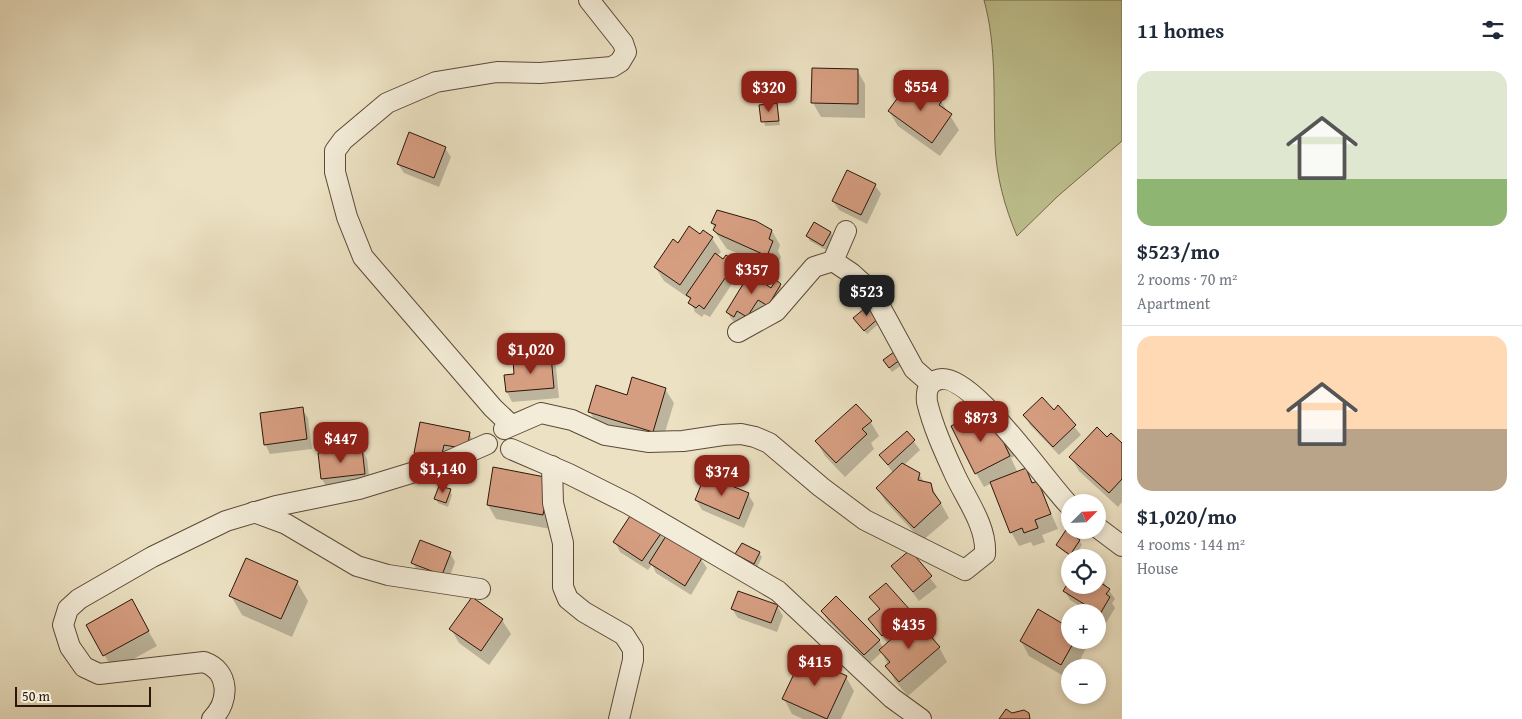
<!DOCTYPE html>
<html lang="en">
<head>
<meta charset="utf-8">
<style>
	:root { --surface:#fff; --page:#f6f6f7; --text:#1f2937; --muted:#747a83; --line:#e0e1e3; --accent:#8f2418 }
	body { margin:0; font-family:"Gentium Book Plus",serif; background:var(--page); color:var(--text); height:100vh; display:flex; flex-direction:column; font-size:19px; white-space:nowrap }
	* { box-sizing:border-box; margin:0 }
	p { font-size:16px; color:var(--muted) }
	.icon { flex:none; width:28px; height:28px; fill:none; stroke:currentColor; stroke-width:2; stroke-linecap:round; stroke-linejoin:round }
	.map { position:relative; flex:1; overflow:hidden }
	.side { display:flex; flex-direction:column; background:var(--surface); width:400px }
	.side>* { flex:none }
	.needle { width:32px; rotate:66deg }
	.fabs { position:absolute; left:1061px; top:494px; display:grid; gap:10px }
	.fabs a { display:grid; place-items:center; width:45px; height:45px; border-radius:50%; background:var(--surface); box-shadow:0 2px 8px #0003; font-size:25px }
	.scale { position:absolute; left:15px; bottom:12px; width:136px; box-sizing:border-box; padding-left:5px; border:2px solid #2c160a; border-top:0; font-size:14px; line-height:18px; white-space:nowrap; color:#2c160a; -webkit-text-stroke:4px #f3ecd8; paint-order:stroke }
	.price { position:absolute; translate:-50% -42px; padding:0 11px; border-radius:10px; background:var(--accent); color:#fff; font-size:16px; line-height:32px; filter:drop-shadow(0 1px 2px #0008) }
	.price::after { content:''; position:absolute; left:50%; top:30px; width:15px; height:11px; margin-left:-8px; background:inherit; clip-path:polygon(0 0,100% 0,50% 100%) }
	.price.selected { background:#222; color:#fff }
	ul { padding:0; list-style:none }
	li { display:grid; align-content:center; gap:10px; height:265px; padding:0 15px }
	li+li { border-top:1px solid var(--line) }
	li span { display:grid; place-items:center; height:155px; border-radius:15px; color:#555 }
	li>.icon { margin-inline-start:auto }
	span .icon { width:90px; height:90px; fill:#fffc; stroke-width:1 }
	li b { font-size:21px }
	h2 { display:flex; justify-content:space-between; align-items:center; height:60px; padding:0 15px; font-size:21px }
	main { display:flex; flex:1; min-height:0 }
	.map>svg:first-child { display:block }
</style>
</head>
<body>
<main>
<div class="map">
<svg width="1122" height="719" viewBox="0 0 1122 719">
	<rect width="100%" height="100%" fill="#ece2c3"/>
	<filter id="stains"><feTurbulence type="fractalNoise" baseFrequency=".004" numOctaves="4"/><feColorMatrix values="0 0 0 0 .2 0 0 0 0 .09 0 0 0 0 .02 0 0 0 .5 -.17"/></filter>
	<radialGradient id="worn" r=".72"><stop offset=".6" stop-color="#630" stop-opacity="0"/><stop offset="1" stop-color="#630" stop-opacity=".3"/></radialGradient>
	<path fill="#bec18f" stroke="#756c4c" d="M984 0H1122V141L1058 196 1017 236C1005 208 996 176 995 144 993 96 997 47 984 0Z"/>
	<g fill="#0003">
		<polygon points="857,70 865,84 865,118 821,117 813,103"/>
		<polygon points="916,93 941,101 959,130 940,156 898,126 889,111"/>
		<polygon points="776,105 780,125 765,126 761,106"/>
		<polygon points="445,148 451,157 439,187 404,173 398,164"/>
		<polygon points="875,185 881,194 867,224 839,210 833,201"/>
		<polygon points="713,223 772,231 780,245 778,251 781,257 776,269 727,249 714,230"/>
		<polygon points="814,224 831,233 833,237 826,250 810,241 807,236"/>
		<polygon points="701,236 712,238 721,252 717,256 724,261 735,263 740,272 710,317 704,314 702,317 695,312 690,299 664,281 655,267 678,245"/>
		<polygon points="758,278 762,283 772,290 780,285 786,294 739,325 733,321 727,312"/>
		<polygon points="869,305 882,321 867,334 857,322"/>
		<polygon points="898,351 906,362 892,372 887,365"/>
		<polygon points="551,358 556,367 559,398 512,402 507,392 506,376 515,376"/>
		<polygon points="665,389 674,403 661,445 598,426 590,412 628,396"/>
		<polygon points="1058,407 1081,435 1059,455 1030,425 1025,415 1054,412"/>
		<polygon points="302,409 308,418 312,449 270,454 265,444"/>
		<polygon points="870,421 879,436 871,443 874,449 845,477 825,456 817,442"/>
		<polygon points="996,423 1015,456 1011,458 1018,473 1026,470 1034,484 1037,482 1058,529 1042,535 1045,542 1033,546 1031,542 1019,546 1011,532 992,483 984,487 976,473 969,424"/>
		<polygon points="907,432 920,450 904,465 919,474 924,482 930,484 949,518 922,541 886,502 877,488 893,473 881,456"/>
		<polygon points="469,433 474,443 421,462 415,452"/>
		<polygon points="1108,438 1122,445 1122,502 1118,507 1079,471 1071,457"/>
		<polygon points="362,449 367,459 370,484 327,488 322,479"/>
		<polygon points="549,479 551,529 496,519 488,505"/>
		<polygon points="450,490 452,495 448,507 438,503 436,499"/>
		<polygon points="748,494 754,504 744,528 702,510 696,500"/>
		<polygon points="661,533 665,540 701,559 707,568 691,595 656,573 652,565 648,570 620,552 615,542"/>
		<polygon points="1079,540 1082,545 1073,558 1060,549 1057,545"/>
		<polygon points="910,552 937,587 919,601 893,566"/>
		<polygon points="450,553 455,562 447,584 418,572 413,563"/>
		<polygon points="759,553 762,557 757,568 739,559 737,554"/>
		<polygon points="1098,574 1115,599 1112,603 1115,608 1106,623 1098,618 1098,612 1090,612 1070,600 1065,591 1070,582 1070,585 1098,585"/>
		<polygon points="297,582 308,601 292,637 242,615 231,596"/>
		<polygon points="871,597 910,612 925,633 931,632 947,662 908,696 895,681 882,652 870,663 828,621 822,611 879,640 883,648 888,644 870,619 880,611"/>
		<polygon points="131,601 157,646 113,670 88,626"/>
		<polygon points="777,606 783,616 777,632 738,618 732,609"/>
		<polygon points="502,620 511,634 489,665 459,643 451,629"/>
		<polygon points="1070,629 1070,640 1082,640 1086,648 1076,668 1070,668 1069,679 1029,656 1021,641"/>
		<polygon points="846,677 854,691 841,719 803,719 792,714 784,699"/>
	</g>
	<g fill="#d69e81" stroke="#2c160a">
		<polygon points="812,68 858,69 858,104 811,103"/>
		<polygon points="907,85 915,91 920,85 942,100 939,105 952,114 932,143 888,111"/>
		<polygon points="777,103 779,121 761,122 759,105"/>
		<polygon points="409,132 446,147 434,178 397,164"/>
		<polygon points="847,170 876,184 861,215 832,201"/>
		<polygon points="717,210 756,221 772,230 769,239 773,241 767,256 718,234 713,230 716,225 711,223"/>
		<polygon points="814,222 831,232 823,246 806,236"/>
		<polygon points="689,226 700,234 703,230 713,237 680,285 654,267 673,239 678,243"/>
		<polygon points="715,253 723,259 726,255 736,262 704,309 699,305 696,308 688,303 691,298 686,295"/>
		<polygon points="751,271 759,277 758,279 771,288 776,280 781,284 768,306 758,300 747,317 737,311 734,317 726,312"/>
		<polygon points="870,304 881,316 864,331 853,318"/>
		<polygon points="898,349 904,357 889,368 883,360"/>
		<polygon points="551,356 554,388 506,392 504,375 514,374 513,360"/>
		<polygon points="632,377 666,388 653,432 588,412 596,385 627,395"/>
		<polygon points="1042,397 1054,410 1058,405 1076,425 1053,447 1023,415"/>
		<polygon points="856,404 872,421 862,429 867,434 836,463 815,441"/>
		<polygon points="303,407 307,439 264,445 260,413"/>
		<polygon points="967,418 970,422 981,418 997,422 1007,441 1004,443 1010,456 975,474 951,426"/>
		<polygon points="420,422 470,432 467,449 444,445 441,458 414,453"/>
		<polygon points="1097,427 1107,437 1111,433 1122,443 1122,479 1109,493 1069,457"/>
		<polygon points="907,431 915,440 888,465 879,455"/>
		<polygon points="362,448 365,474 321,479 318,453"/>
		<polygon points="902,463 920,473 918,480 931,483 933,492 941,503 914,528 876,488"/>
		<polygon points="493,467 550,478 543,515 487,505"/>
		<polygon points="1026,468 1032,483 1038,481 1051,514 1035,520 1038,528 1024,533 1022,528 1010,533 990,482"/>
		<polygon points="705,475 749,493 739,519 695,500"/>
		<polygon points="439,486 451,489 446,503 434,499"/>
		<polygon points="632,513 662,532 642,561 613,542"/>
		<polygon points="1066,530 1080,540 1070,555 1056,545"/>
		<polygon points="666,536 702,558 685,586 649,563"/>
		<polygon points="420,540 451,552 442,575 411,563"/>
		<polygon points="742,543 760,552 754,564 735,554"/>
		<polygon points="910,550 932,576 913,592 891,566"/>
		<polygon points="246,558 298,581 281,619 229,596"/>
		<polygon points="1098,573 1101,575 1098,581 1110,589 1106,594 1110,597 1100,614 1063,591 1070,580 1070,585 1098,585"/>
		<polygon points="886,583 911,611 882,636 868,619 880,609 869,597"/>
		<polygon points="738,591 778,605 771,623 731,609"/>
		<polygon points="836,596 880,640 864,655 821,611"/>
		<polygon points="472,597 503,619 481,651 449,629"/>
		<polygon points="132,599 149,631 103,656 86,625"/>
		<polygon points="1038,609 1070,628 1070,640 1075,640 1061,665 1020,641"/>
		<polygon points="914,619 926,631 929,629 932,631 934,634 932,638 940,647 899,682 885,666 890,662 879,650"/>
		<polygon points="803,655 847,676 827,719 782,699"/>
		<polygon points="1006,709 1012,713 1024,710 1029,713 1030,719 999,719"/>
	</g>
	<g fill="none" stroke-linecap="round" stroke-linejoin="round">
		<defs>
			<g id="minor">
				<polyline points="846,231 833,261 851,273 872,292 914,369 930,383"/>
				<polyline points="738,332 776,311 814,267 833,261"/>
				<polyline points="511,425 493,408 363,257 347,217 335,172 335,151 343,140 387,103 436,82 497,72 540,73 612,67 620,62 626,52 623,43 589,0"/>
				<path d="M504 429 541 413 572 420 605 435 648 442 683 441 723 435 741 434 755 437 769 443 821 487 865 520 965 570 985 554C987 526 966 499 955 475 944 451 933 427 927 402 926 392 927 384 937 380 969 367 1047 484 1070 506"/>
				<polyline points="511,449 569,474 629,504 778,591 892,698 921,719"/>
				<polyline points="552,466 553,503 563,543 563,587 568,599 584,612 624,635 633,649 633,660 619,719"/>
				<polyline points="254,512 286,524 357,566 388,575 480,589"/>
				<polyline points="1098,528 1122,546"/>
				<path d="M212 719C230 701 230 671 204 662L99 674 84 667 70 647 63 625 68 609 79 599 152 557 226 521 276 506 359 489 444 463 487 444"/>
			</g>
		</defs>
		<use href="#minor" stroke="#5c4938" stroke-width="22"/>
		<use href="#minor" stroke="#f3ecd8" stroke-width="20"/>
	</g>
	<rect width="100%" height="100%" filter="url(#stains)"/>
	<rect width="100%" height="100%" fill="url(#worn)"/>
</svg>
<div class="fabs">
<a><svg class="needle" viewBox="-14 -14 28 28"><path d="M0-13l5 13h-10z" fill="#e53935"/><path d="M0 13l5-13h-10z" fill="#747a83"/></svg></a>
<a><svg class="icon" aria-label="locate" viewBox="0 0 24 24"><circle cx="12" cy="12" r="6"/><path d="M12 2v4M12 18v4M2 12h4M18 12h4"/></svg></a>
<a>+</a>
<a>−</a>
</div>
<div class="scale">50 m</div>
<b class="price" style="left:921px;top:112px">$554</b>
<b class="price" style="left:769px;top:113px">$320</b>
<b class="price" style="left:752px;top:295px">$357</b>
<b class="price selected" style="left:867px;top:317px">$523</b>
<b class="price" style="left:531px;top:375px">$1,020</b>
<b class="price" style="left:981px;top:443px">$873</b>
<b class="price" style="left:341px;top:464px">$447</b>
<b class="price" style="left:443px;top:494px">$1,140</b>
<b class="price" style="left:722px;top:497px">$374</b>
<b class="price" style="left:909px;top:650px">$435</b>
<b class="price" style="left:815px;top:687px">$415</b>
</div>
<section class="side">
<h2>11 homes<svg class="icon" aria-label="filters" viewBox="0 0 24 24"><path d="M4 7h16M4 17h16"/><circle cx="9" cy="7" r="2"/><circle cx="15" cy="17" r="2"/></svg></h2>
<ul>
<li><span style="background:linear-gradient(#dfe7d0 70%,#8fb573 0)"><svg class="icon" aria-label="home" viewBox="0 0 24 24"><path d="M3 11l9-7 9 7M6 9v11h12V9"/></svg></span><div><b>$523/mo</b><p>2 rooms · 70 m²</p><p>Apartment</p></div></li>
<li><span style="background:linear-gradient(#ffd9b3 60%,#b9a48a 0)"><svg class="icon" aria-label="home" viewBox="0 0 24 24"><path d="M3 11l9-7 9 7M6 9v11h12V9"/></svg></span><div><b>$1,020/mo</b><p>4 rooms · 144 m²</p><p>House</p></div></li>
</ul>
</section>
</main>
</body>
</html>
